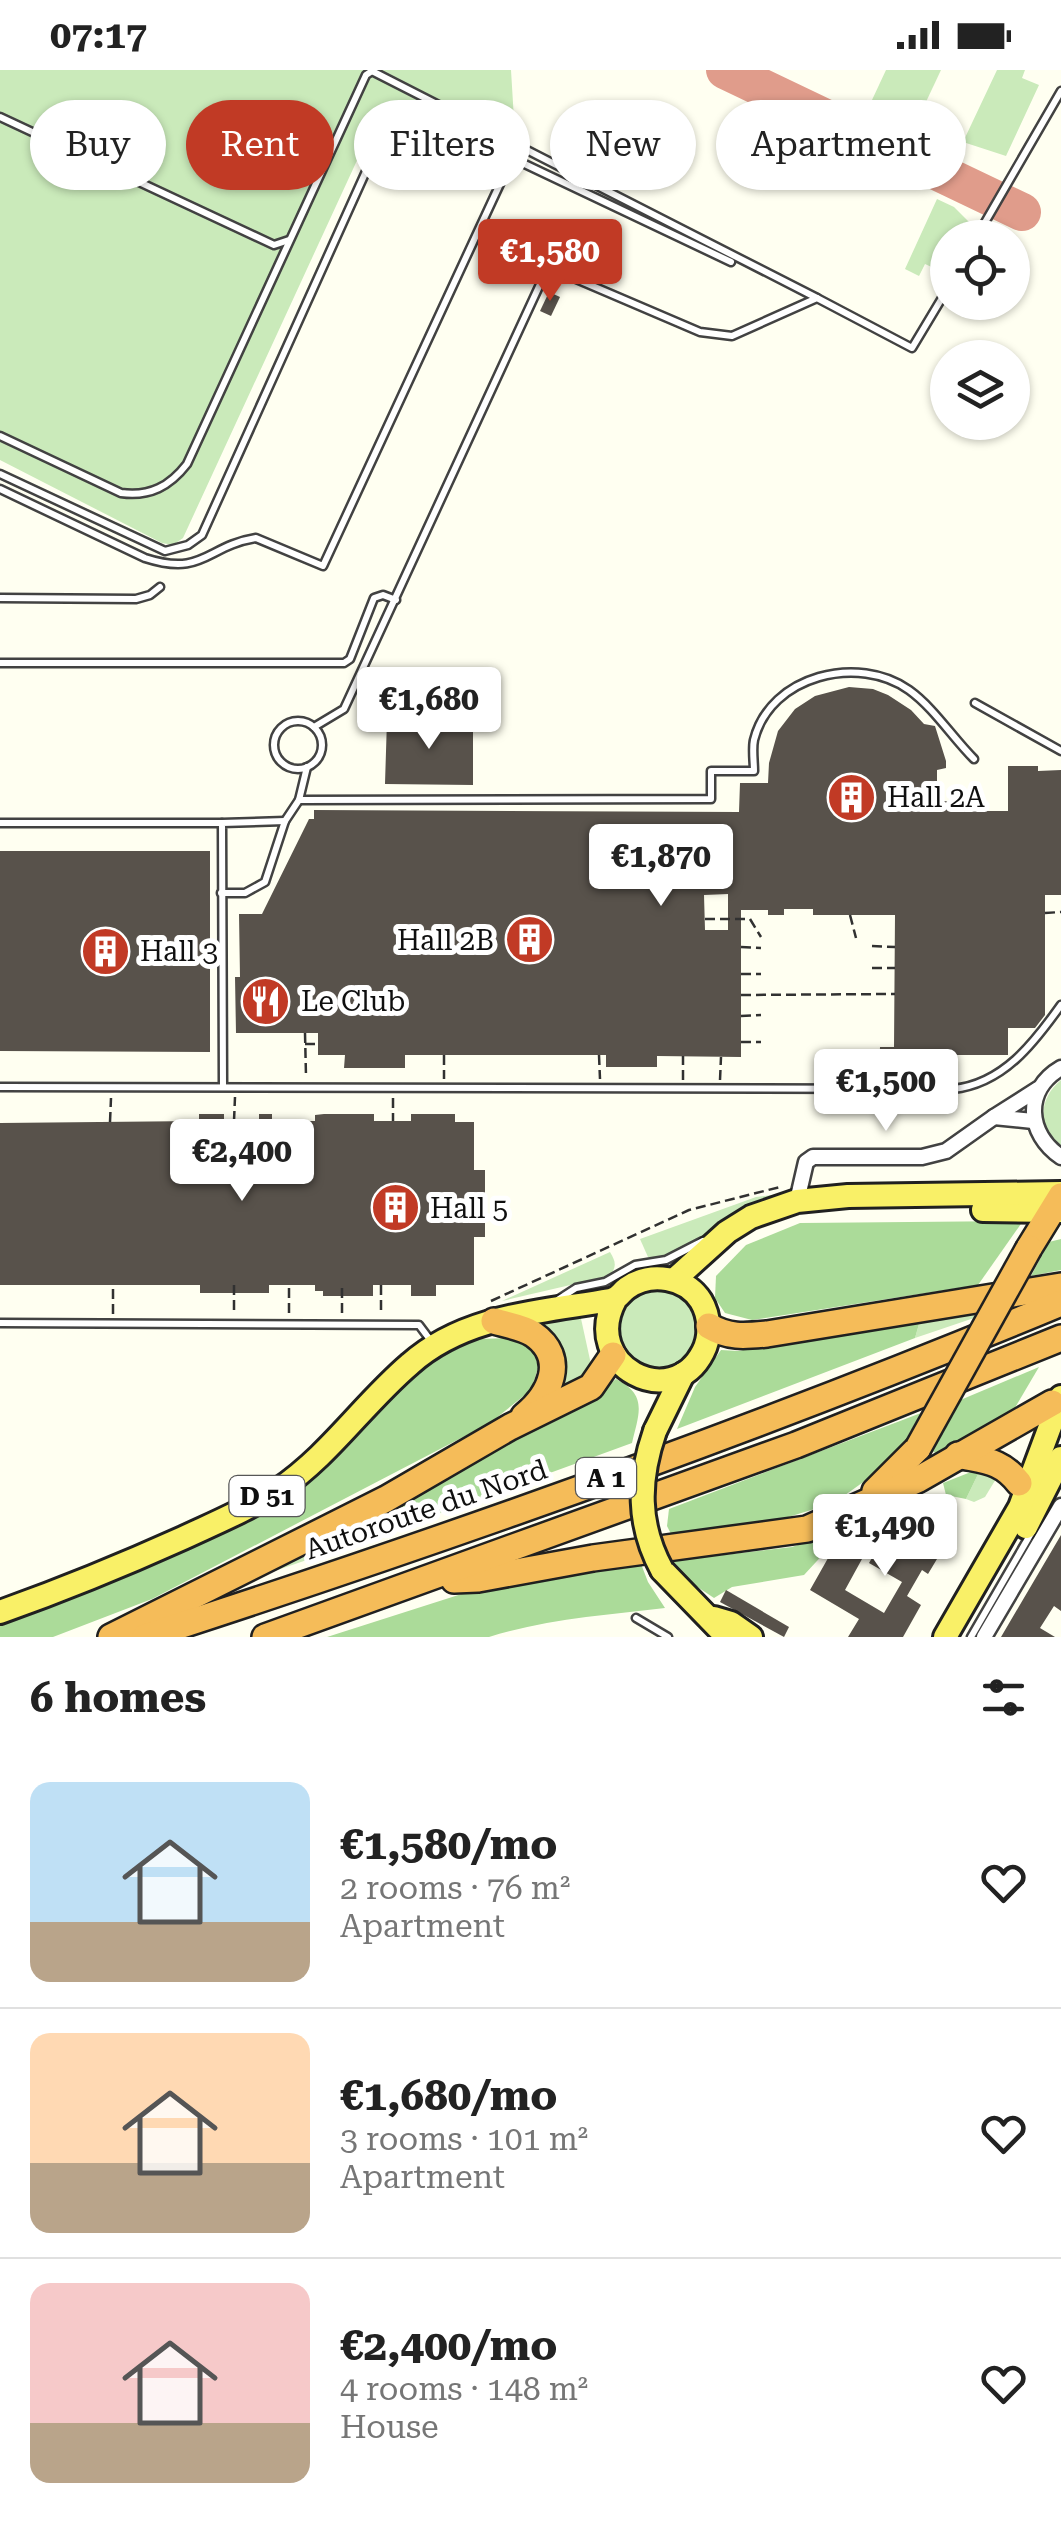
<!DOCTYPE html>
<html lang="en">
<head>
<meta charset="utf-8">
<style>
	:root { --surface:#fff; --page:#f6f6f6; --text:#222; --muted:#767676; --line:#e0e0e0; --accent:#c13a25 }
	body { margin:0; font-family:"Roboto Serif",serif; background:var(--page); color:var(--text); height:100vh; display:flex; flex-direction:column; font-size:38px; white-space:nowrap }
	* { box-sizing:border-box; margin:0 }
	p { font-size:32px; color:var(--muted) }
	.icon { flex:none; width:55px; height:55px; fill:none; stroke:currentColor; stroke-width:2; stroke-linecap:round; stroke-linejoin:round }
	.map { position:relative; height:1567px; overflow:hidden }
	.panel { display:flex; flex-direction:column; background:var(--surface); flex:1 }
	.panel>* { flex:none }
	.top-card { position:absolute; left:30px; top:30px; width:1002px; height:90px; display:flex; gap:20px }
	.tools { position:absolute; left:930px; top:150px; display:grid; gap:20px }
	.tools a { display:grid; place-items:center; width:100px; height:100px; border-radius:50%; background:var(--surface); box-shadow:0 2px 8px #0004; font-size:50px }
	.price { position:absolute; translate:-50% -85px; padding:0 22px; border-radius:10px; background:#fff; color:#222; font-size:32px; line-height:65px; filter:drop-shadow(0 2px 5px #0008) }
	.price::after { content:''; position:absolute; left:50%; top:60px; width:30px; height:22px; margin-left:-15px; background:inherit; clip-path:polygon(0 0,100% 0,50% 100%) }
	.price.active { background:var(--accent); color:#fff }
	ul { padding:0; list-style:none }
	li { display:flex; align-items:center; gap:30px; height:250px; padding:0 30px }
	li+li { border-top:2px solid var(--line) }
	li span { display:grid; place-items:center; flex:none; width:280px; height:200px; border-radius:20px; color:#555 }
	li>.icon { margin-inline-start:auto }
	span .icon { width:120px; height:120px; fill:#fffc; stroke-width:1 }
	li b { font-size:42px }
	h2 { display:flex; justify-content:space-between; align-items:center; height:120px; padding:0 30px; font-size:42px }
	.tag { padding:0 35px; border-radius:45px; background:var(--surface); box-shadow:0 2px 8px #0004; font-size:35px; line-height:90px }
	.tag.active { background:var(--accent); color:#fff }
	.status { display:flex; justify-content:space-between; align-items:center; height:70px; padding:0 50px; background:var(--surface); direction:ltr }
	.status svg { height:28px; fill:currentColor }
	.map>svg:first-child { display:block }
</style>
</head>
<body>
<div class="status"><b>07:17</b><svg viewBox="0 0 49 12"><path d="M0 12V9h3v3zM5 12V6h3v6zM10 12V3h3v9zM15 12V0h3v12zM26 1h20v11H26zM47 4h2v5h-2z"/></svg></div>
<div class="map">
<svg width="1061" height="1567" viewBox="0 0 1061 1567">
	<rect width="100%" height="100%" fill="#fffff1"/>
	<g fill="#caeaba">
		<polygon points="0,0 511,0 515,66 510,85 430,48 383,34 183,468 173,475 162,473 0,390"/>
		<polygon points="886,0 941,0 917,51 872,30"/>
		<polygon points="997,0 1025,0 1022,8 1039,15 1006,86 963,72"/>
		<polygon points="937,129 954,137 973,156 968,167 948,168 947,204 925,194 919,206 905,199"/>
		<path d="M1061 1010V1076C1037 1057 1038 1029 1061 1010Z"/>
		<polygon points="789,1123 670,1187 648,1187 640,1169 756,1127"/>
		<path d="M610 1182C616 1192 617 1197 609 1206L502 1231Z"/>
		<circle cx="659" cy="1259" r="41"/>
		<polygon points="979,1239 974,1248 915,1268 921,1247"/>
		<polygon points="580,1244 592,1299 568,1326 554,1320 530,1251"/>
		<polygon points="981,1398 999,1404 985,1427 974,1432 966,1429"/>
		<polygon points="373,1447 386,1463 219,1520"/>
	</g>
	<g fill="#abdb99">
		<polygon points="1023,1151 978,1215 752,1250 725,1243 715,1228 716,1206 746,1175 800,1153"/>
		<polygon points="1061,1169 1061,1200 1031,1206 1049,1172"/>
		<polygon points="921,1247 915,1268 677,1359 695,1317 721,1280 738,1281"/>
		<polygon points="514,1268 531,1278 540,1292 531,1320 490,1353 152,1529 53,1567 0,1567 0,1551 246,1446 320,1401 405,1313 441,1286 478,1269"/>
		<polygon points="1039,1297 1009,1348 939,1386 930,1379 958,1331"/>
		<path d="M616 1309C648 1325 639 1343 632 1373L386 1463 373 1447 596 1325Z"/>
		<polygon points="921,1343 894,1390 834,1433 785,1448 671,1464 667,1456 669,1439"/>
		<polygon points="981,1398 966,1429 946,1425 943,1413"/>
		<polygon points="884,1435 890,1452 828,1479 804,1505 732,1517 714,1528 690,1512 672,1491 792,1477 815,1469"/>
		<path d="M638 1486 648 1512 665 1538C606 1545 546 1549 489 1567H327L496 1513Z"/>
	</g>
	<g fill="none" stroke-linecap="round" stroke-linejoin="round">
		<polyline stroke="#e09c8b" stroke-width="38" points="725,0 1022,142"/>
	</g>
	<g fill="#58524b" fill-rule="evenodd">
		<polygon points="549,222 560,227 551,246 540,241"/>
		<path d="M849 617 873 619 888 625 911 640 924 654 935 656 946 691V698L937 700V731L977 732V741H1008V696H1038V701L1061 700V825H1045V945L1035 958H1008V985H916V999H879L880 977H894L895 845H813V839H784V845H768V840H741V987L657 986V997H606V985H405V998H344L345 985H318V963H236L235 907H240L239 844H262L309 749H314V740L739 742 740 713H768L769 693 778 661 795 639 815 626ZM728 824V860H705L704 825Z"/>
		<polygon points="387,649 473,650 473,715 385,714"/>
		<polygon points="0,781 210,781 210,982 0,981"/>
		<polygon points="199,1044 224,1044 224,1051 259,1051 259,1044 272,1044 272,1051 315,1051 315,1045 324,1044 374,1044 374,1051 411,1051 411,1044 455,1044 455,1052 474,1052 474,1100 485,1100 485,1167 474,1167 474,1215 436,1215 436,1226 411,1226 411,1215 373,1215 373,1226 323,1226 323,1221 315,1221 315,1215 269,1215 269,1223 200,1223 200,1215 0,1215 0,1053 199,1051"/>
		<polygon points="924,1440 955,1459 928,1504 922,1500 907,1526 921,1535 903,1567 848,1567 859,1549 810,1520 836,1474 862,1489 845,1520 884,1543 902,1512 869,1493 880,1474 898,1485"/>
		<polygon points="1061,1465 1061,1541 1054,1536 1040,1558 1055,1567 1001,1567"/>
		<polygon points="726,1520 789,1557 784,1567 720,1532"/>
	</g>
	<g fill="none" stroke-linecap="round" stroke-linejoin="round">
		<defs>
			<g id="service">
				<polyline points="0,47 274,175 289,170"/>
				<polyline points="976,168 1061,21"/>
				<path d="M0 366 121 423C150 427 170 416 187 394L366 5 372 1 817 228"/>
				<polyline points="0,404 165,481 188,475 202,465 386,57 400,50 413,53 506,101"/>
				<path d="M0 419 145 488C204 507 206 476 256 468L323 496 512 88 731 192"/>
				<polyline points="0,528 136,529 150,525 160,517"/>
				<polyline points="0,593 344,593 350,589 374,528 383,525 396,530"/>
				<polyline points="975,633 1061,681"/>
				<circle cx="298" cy="675" r="24"/>
				<polyline points="314,657 344,639 548,197 700,262 732,266 817,228 912,278 948,218"/>
				<path d="M299 730 711 729V701H754C754 692 752 679 754 670 770 605 859 584 909 620 934 638 952 667 974 689"/>
				<polyline points="0,753 222,753"/>
				<polyline points="221,823 245,823 265,812 285,751 299,730 307,697"/>
				<polyline points="223,1016 222,753 285,751"/>
				<path d="M0 1017 953 1019C1003 1014 1034 973 1061 935"/>
				<polyline points="559,1229 576,1218 605,1212 635,1195 666,1190 703,1171"/>
				<polyline points="0,1253 419,1255 431,1271"/>
				<polyline points="636,1548 668,1567"/>
				<polyline points="971,1567 1033,1460"/>
			</g>
			<g id="minor">
				<path d="M1061 998C1023 1020 1027 1064 1061 1087"/>
				<polyline points="1033,1051 994,1047 1038,1019"/>
				<polyline points="797,1131 806,1092 813,1087 922,1087 946,1081 994,1047"/>
				<polyline points="984,1567 1061,1436"/>
			</g>
			<g id="primary">
				<polyline points="983,1140 1061,1141"/>
				<polyline points="674,1210 727,1162 751,1147 797,1131 848,1126 1061,1123"/>
				<polyline points="655,1361 683,1304"/>
				<polyline points="1026,1457 1061,1388"/>
				<polyline points="662,1500 727,1567"/>
				<path d="M0 1542C62 1520 123 1495 183 1468 215 1453 249 1439 278 1420 330 1385 363 1334 410 1294 465 1245 541 1242 610 1230 619 1229 620 1223 627 1218 651 1201 686 1207 701 1231 710 1246 711 1267 703 1282 672 1343 580 1296 615 1230"/>
				<polyline points="714,1548 731,1553 751,1567"/>
				<polyline points="945,1567 1020,1437 1061,1327"/>
			</g>
			<g id="motorway">
				<polyline points="1029,1178 1061,1126"/>
				<path d="M494 1251C507 1255 522 1257 533 1264 568 1288 550 1325 524 1346"/>
				<path d="M709 1256C729 1268 745 1266 767 1264L1061 1216"/>
				<path d="M958 1385C985 1391 1001 1390 1019 1413"/>
				<polyline points="875,1421 918,1378"/>
				<polyline points="454,1510 478,1509 593,1488 807,1459 919,1409 1052,1333"/>
				<polyline points="111,1567 386,1429 510,1357 591,1317 613,1285"/>
				<path d="M145 1567C454 1467 761 1358 1061 1233"/>
				<polyline points="265,1567 796,1375 1061,1268"/>
			</g>
		</defs>
		<use href="#service" stroke="#424242" stroke-width="11"/>
		<use href="#minor" stroke="#424242" stroke-width="19"/>
		<use href="#primary" stroke="#202020" stroke-width="28"/>
		<use href="#motorway" stroke="#202020" stroke-width="30"/>
		<g stroke="#313131" stroke-width="2.5" stroke-dasharray="10 5" stroke-linecap="butt">
			<polyline points="1045,843 1061,842"/>
			<polyline points="850,845 856,868"/>
			<polyline points="705,849 750,849 761,867"/>
			<polyline points="872,876 895,877"/>
			<polyline points="741,877 761,878"/>
			<polyline points="872,898 895,898"/>
			<polyline points="741,904 761,904"/>
			<polyline points="741,925 895,924"/>
			<polyline points="741,946 761,945"/>
			<polyline points="305,963 306,1006"/>
			<polyline points="741,972 761,972"/>
			<polyline points="305,974 318,974"/>
			<polyline points="444,985 444,1009"/>
			<polyline points="599,985 600,1009"/>
			<polyline points="683,1010 683,986"/>
			<polyline points="720,1010 721,987"/>
			<polyline points="393,1028 393,1051"/>
			<polyline points="234,1051 235,1027"/>
			<polyline points="110,1052 111,1028"/>
			<polyline points="234,1215 234,1242"/>
			<polyline points="381,1215 381,1243"/>
			<polyline points="491,1231 689,1140 780,1117"/>
			<polyline points="289,1243 289,1215"/>
			<polyline points="342,1243 342,1215"/>
			<polyline points="113,1244 113,1215"/>
		</g>
		<use href="#service" stroke="#fff" stroke-width="6"/>
		<use href="#minor" stroke="#fff" stroke-width="14"/>
		<use href="#primary" stroke="#f9f067" stroke-width="22"/>
		<use href="#motorway" stroke="#f5bc59" stroke-width="25"/>
		<defs>
			<path id="primary-bridge" d="M655 1361C638 1410 637 1454 662 1500"/>
			<polyline id="motorway-bridge" points="918,1378 1029,1178"/>
		</defs>
		<use href="#primary-bridge" stroke="#202020" stroke-width="28" stroke-linecap="butt"/>
		<use href="#motorway-bridge" stroke="#202020" stroke-width="30" stroke-linecap="butt"/>
		<use href="#primary-bridge" stroke="#f9f067" stroke-width="22"/>
		<use href="#motorway-bridge" stroke="#f5bc59" stroke-width="25"/>
	</g>
	<defs>
		<symbol id="building-disc" viewBox="-11 -11 22 22"><circle r="9.5" fill="#c13a25" stroke="#fff"/><path d="M-4-6H4V6H1V3H-1V6H-4ZM-2.5-4.3h1.7v1.8h-1.7ZM.8-4.3h1.7v1.8H.8ZM-2.5-1h1.7V.8h-1.7ZM.8-1h1.7V.8H.8Z" fill="#fff"/></symbol>
		<symbol id="restaurant-disc" viewBox="-11 -11 22 22"><circle r="9.5" fill="#c13a25" stroke="#fff"/><path d="M-5-6h1v4h1v-4h1v4h1v-4h1v5L-1.5 .5V6h-2V.5L-5-1ZM5-6V6H3V1.5H1.5Q1.5-4 5-6Z" fill="#fff"/></symbol>
	</defs>
	<g fill-rule="evenodd">
		<use href="#building-disc" x="824" y="700" width="55" height="55"/>
		<use href="#building-disc" x="502" y="842" width="55" height="55"/>
		<use href="#building-disc" x="78" y="854" width="55" height="55"/>
		<use href="#restaurant-disc" x="238" y="904" width="55" height="55"/>
		<use href="#building-disc" x="368" y="1110" width="55" height="55"/>
	</g>
	<g text-anchor="middle" stroke-width="10" stroke-linejoin="round" paint-order="stroke">
		<g fill="#fff" stroke="#575757" stroke-width="2.5">
			<rect x="576" y="1388" width="60" height="40" rx="8"/>
			<rect x="229.5" y="1406" width="75" height="40" rx="8"/>
		</g>
		<g font-size="25" font-weight="bold" fill="#0f0f0f">
			<text x="606" y="1417">A 1</text>
			<text x="267" y="1435">D 51</text>
		</g>
		<g font-size="28" fill="#0f0f0f" stroke="#fff" text-anchor="start">
			<text x="887" y="737">Hall 2A</text>
			<text x="494" y="880" text-anchor="end">Hall 2B</text>
			<text x="140" y="891">Hall 3</text>
			<text x="301" y="941">Le Club</text>
			<text x="430" y="1148">Hall 5</text>
		</g>
		<g font-size="28" fill="#0f0f0f" stroke="#fff">
			<text transform="translate(426 1439) rotate(-19)" y="10">Autoroute du Nord</text>
		</g>
	</g>
</svg>
<div class="tools">
<a><svg class="icon" aria-label="locate" viewBox="0 0 24 24"><circle cx="12" cy="12" r="6"/><path d="M12 2v4M12 18v4M2 12h4M18 12h4"/></svg></a>
<a><svg class="icon" aria-label="layers" viewBox="0 0 24 24"><path d="M12 4l9 5-9 5-9-5zM3 14l9 5 9-5"/></svg></a>
</div>
<b class="price active" style="left:550px;top:234px">€1,580</b>
<b class="price" style="left:429px;top:682px">€1,680</b>
<b class="price" style="left:661px;top:839px">€1,870</b>
<b class="price" style="left:886px;top:1064px">€1,500</b>
<b class="price" style="left:242px;top:1134px">€2,400</b>
<b class="price" style="left:885px;top:1509px">€1,490</b>
<div class="top-card">
<a class="tag">Buy</a>
<a class="tag active">Rent</a>
<a class="tag">Filters</a>
<a class="tag">New</a>
<a class="tag">Apartment</a>
</div>
</div>
<section class="panel">
<h2>6 homes<svg class="icon" aria-label="filters" viewBox="0 0 24 24"><path d="M4 7h16M4 17h16"/><circle cx="9" cy="7" r="2"/><circle cx="15" cy="17" r="2"/></svg></h2>
<ul>
<li><span style="background:linear-gradient(#bfe0f5 70%,#b9a48a 0)"><svg class="icon" aria-label="home" viewBox="0 0 24 24"><path d="M3 11l9-7 9 7M6 9v11h12V9"/></svg></span><div><b>€1,580/mo</b><p>2 rooms · 76 m²</p><p>Apartment</p></div><svg class="icon" aria-label="heart" viewBox="0 0 24 24"><path d="M12 20l-8-8c-3-5 5-10 8-4 3-6 11-1 8 4z"/></svg></li>
<li><span style="background:linear-gradient(#ffd9b3 65%,#b9a48a 0)"><svg class="icon" aria-label="home" viewBox="0 0 24 24"><path d="M3 11l9-7 9 7M6 9v11h12V9"/></svg></span><div><b>€1,680/mo</b><p>3 rooms · 101 m²</p><p>Apartment</p></div><svg class="icon" aria-label="heart" viewBox="0 0 24 24"><path d="M12 20l-8-8c-3-5 5-10 8-4 3-6 11-1 8 4z"/></svg></li>
<li><span style="background:linear-gradient(#f6c9c9 70%,#b9a48a 0)"><svg class="icon" aria-label="home" viewBox="0 0 24 24"><path d="M3 11l9-7 9 7M6 9v11h12V9"/></svg></span><div><b>€2,400/mo</b><p>4 rooms · 148 m²</p><p>House</p></div><svg class="icon" aria-label="heart" viewBox="0 0 24 24"><path d="M12 20l-8-8c-3-5 5-10 8-4 3-6 11-1 8 4z"/></svg></li>
</ul>
</section>
</body>
</html>
